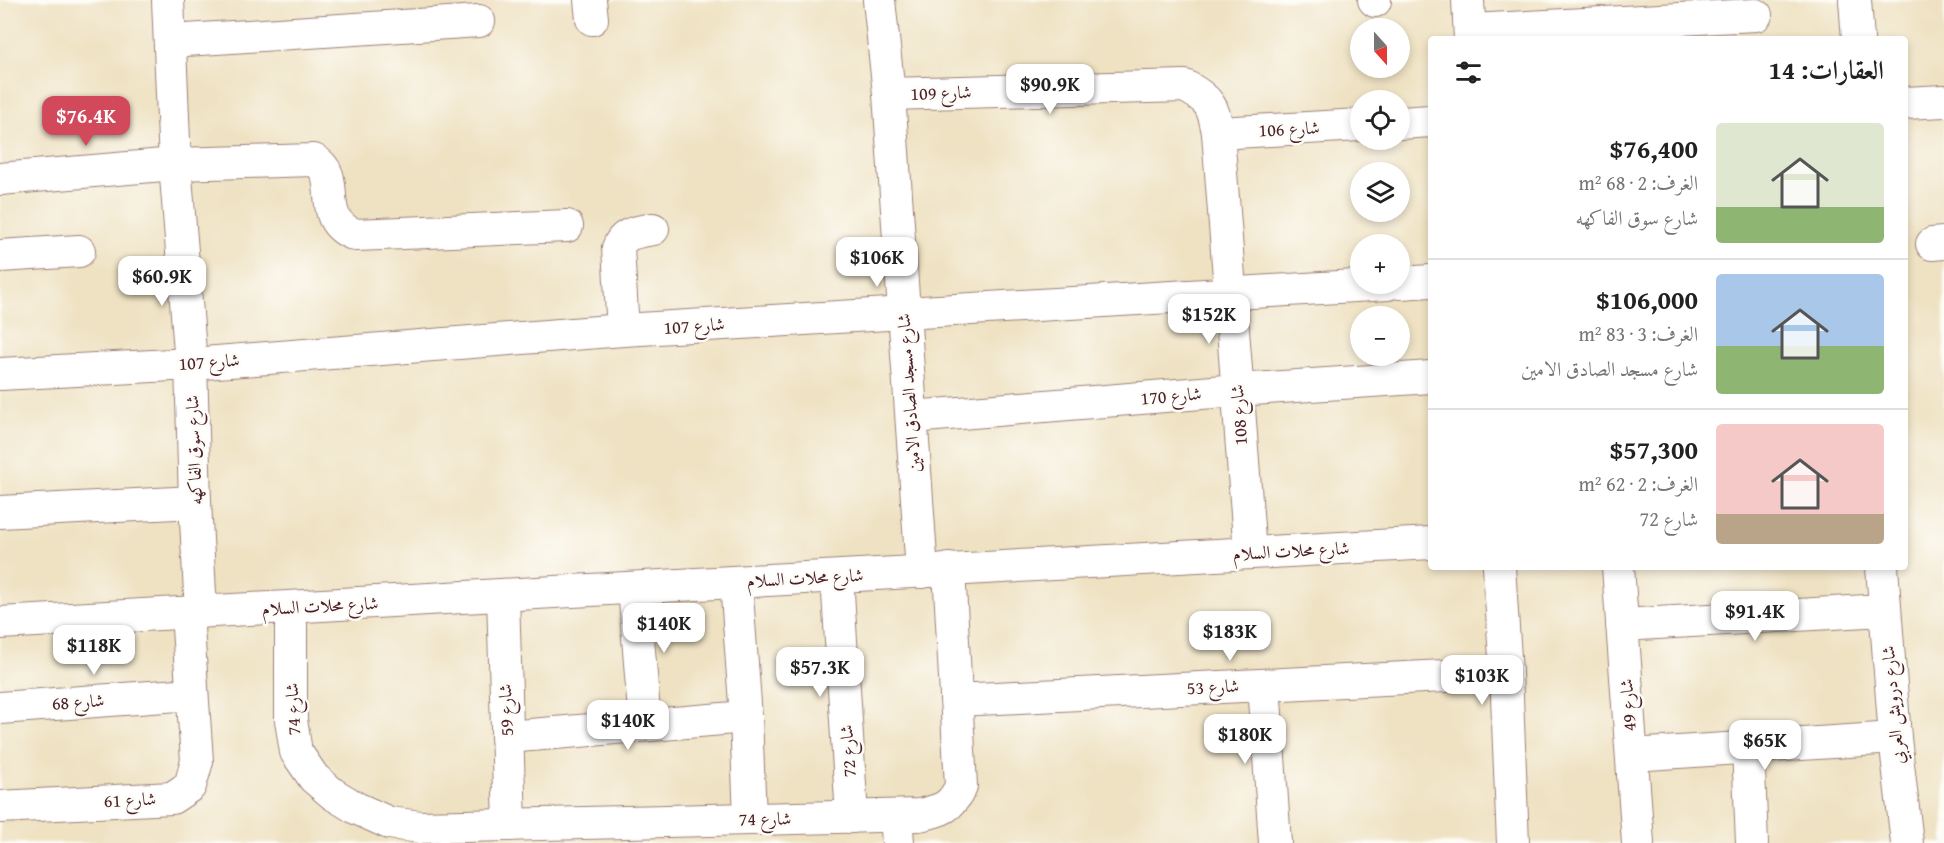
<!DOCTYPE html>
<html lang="ar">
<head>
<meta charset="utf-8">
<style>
	:root { --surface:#fff; --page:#f6f6f6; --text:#222; --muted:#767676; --line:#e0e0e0; --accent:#d1495b }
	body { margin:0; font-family:"Gentium Book Plus",Amiri,serif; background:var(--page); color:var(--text); direction:rtl; height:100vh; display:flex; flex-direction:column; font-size:22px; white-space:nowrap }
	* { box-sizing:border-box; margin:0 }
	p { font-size:20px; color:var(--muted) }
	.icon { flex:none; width:33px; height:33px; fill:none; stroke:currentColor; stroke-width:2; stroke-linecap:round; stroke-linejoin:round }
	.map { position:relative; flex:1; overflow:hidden; direction:ltr }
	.drawer { position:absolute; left:1428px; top:36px; width:480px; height:534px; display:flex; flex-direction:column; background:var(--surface); border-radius:6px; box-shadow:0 3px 9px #0003; direction:rtl }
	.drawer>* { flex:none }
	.needle { width:39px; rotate:159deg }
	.controls { position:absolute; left:1350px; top:18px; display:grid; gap:12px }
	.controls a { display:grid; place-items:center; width:60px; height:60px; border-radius:50%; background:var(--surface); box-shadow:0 3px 9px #0003; font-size:30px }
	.price { position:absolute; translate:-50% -51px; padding:0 14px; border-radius:12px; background:#fff; color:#222; font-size:20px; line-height:39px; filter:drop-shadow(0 2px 3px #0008) }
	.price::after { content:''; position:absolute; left:50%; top:36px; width:18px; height:14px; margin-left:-9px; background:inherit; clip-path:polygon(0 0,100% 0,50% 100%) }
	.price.selected { background:var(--accent); color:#fff }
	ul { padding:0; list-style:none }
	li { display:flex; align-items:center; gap:18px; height:150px; padding:0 24px }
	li+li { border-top:2px solid var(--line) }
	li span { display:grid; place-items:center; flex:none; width:168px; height:120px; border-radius:6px; color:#555 }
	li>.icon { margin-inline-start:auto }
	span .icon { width:72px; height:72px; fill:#fffc; stroke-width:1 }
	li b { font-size:26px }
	h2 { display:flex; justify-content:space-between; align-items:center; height:72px; padding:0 24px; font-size:26px }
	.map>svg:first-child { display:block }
</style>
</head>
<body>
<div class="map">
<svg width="1944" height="843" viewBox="0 0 1944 843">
	<rect width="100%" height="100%" fill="#fdfcf7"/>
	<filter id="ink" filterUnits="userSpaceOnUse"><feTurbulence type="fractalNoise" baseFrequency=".0167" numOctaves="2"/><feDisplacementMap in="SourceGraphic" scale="12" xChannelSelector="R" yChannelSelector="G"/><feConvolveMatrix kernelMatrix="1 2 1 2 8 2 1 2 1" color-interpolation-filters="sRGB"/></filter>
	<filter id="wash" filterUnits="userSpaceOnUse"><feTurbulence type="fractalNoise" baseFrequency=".008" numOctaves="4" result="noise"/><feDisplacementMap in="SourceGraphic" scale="24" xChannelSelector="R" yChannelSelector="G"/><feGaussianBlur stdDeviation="1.35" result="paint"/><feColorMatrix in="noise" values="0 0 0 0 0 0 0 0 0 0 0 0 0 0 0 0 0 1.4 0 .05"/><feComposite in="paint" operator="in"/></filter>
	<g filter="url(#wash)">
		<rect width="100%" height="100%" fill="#efe2c3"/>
	</g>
	<g filter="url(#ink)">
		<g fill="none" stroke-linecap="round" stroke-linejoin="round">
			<defs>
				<g id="minor">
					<polyline points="168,0 175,164 191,364 195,502 201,612"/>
					<polyline points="590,0 592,19"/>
					<polyline points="879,0 889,94 922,572"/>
					<polyline points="1374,0 1375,1"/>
					<polyline points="1468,0 1470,39"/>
					<polyline points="1855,0 1858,39"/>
					<polyline points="1470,30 1756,15"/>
					<polyline points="170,41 479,21"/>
					<path d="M889 94 1185 86C1210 100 1213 105 1218 133L1250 553"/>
					<polyline points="1905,103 1944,101"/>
					<polyline points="1400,123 1431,121"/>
					<polyline points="1218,133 1360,125"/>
					<path d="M0 179 175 164 314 160C345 176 312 220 356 235L567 226"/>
					<polyline points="1932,244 1944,243"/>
					<polyline points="0,256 79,251"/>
					<polyline points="1400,283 1431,281"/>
					<path d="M623 330 618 248C623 232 638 232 653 229"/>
					<polyline points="0,374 191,364 623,330 1388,284"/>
					<polyline points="912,417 1237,390 1431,377"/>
					<polyline points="0,512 195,502"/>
					<polyline points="1499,567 1506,673 1513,843"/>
					<polyline points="1618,567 1638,843"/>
					<polyline points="1882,567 1895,738 1907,843"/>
					<polyline points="837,577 852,817"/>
					<polyline points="736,582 746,717 750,819"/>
					<polyline points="634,588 645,725"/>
					<polyline points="503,596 510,825"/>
					<path d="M291 607V720L296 752 314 778 333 794 356 808 389 823 421 827 919 815C942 810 951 808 961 786L949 569"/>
					<polyline points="0,623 1431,543"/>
					<polyline points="1622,625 1884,610"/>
					<polyline points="1264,685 1275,843"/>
					<polyline points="956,700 1506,673"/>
					<polyline points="0,708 192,694"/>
					<polyline points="507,737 746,717"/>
					<polyline points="1748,747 1752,843"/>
					<polyline points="1632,755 1895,738"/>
					<polyline points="0,807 172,798 190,786 197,761 187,613"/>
					<polyline points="896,816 898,843"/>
				</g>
			</defs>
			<use href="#minor" stroke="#9c8077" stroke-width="34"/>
			<use href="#minor" stroke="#fff" stroke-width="32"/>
		</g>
	</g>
	<g text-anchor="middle" stroke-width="5" stroke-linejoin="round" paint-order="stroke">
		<g font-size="18" fill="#4a1f2b" stroke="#fdfcf7">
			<text transform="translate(941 93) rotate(-2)" y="6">شارع 109</text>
			<text transform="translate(1289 129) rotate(-3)" y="6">شارع 106</text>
			<text transform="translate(694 326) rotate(-4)" y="6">شارع 107</text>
			<text transform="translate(209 362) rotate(-4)" y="6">شارع 107</text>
			<text transform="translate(909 393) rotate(-94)" y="6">شارع مسجد الصادق الامين</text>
			<text transform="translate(1171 396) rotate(-5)" y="6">شارع 170</text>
			<text transform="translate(1239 415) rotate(-94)" y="6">شارع 108</text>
			<text transform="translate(194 450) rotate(-92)" y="6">شارع سوق الفاكهه</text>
			<text transform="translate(1291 551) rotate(-3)" y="6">شارع محلات السلام</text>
			<text transform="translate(805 578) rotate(-3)" y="6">شارع محلات السلام</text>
			<text transform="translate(320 606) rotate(-3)" y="6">شارع محلات السلام</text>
			<text transform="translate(1213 687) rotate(-3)" y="6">شارع 53</text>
			<text transform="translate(78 702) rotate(-4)" y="6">شارع 68</text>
			<text transform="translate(1628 705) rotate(-94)" y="6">شارع 49</text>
			<text transform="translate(1893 705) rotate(-95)" y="6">شارع درويش العربي</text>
			<text transform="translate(293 709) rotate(-93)" y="6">شارع 74</text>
			<text transform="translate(506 710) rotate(-92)" y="6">شارع 59</text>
			<text transform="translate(848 751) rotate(-94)" y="6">شارع 72</text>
			<text transform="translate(130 800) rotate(-3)" y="6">شارع 61</text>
			<text transform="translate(765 819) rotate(-1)" y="6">شارع 74</text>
		</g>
	</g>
</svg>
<div class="controls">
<a><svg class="needle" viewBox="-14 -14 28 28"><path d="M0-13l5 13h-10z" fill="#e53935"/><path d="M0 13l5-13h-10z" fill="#767676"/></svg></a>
<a><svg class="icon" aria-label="locate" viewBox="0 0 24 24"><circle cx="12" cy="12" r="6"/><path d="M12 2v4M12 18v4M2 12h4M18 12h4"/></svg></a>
<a><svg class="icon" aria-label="layers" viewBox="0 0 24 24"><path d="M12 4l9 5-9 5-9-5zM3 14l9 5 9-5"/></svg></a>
<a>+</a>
<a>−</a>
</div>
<b class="price" style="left:1050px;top:115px">$90.9K</b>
<b class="price selected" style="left:86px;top:147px">$76.4K</b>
<b class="price" style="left:877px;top:288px">$106K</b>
<b class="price" style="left:162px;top:307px">$60.9K</b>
<b class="price" style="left:1209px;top:345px">$152K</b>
<b class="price" style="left:1755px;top:642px">$91.4K</b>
<b class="price" style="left:664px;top:654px">$140K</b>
<b class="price" style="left:1230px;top:662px">$183K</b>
<b class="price" style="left:94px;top:676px">$118K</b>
<b class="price" style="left:820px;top:698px">$57.3K</b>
<b class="price" style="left:1482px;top:706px">$103K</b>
<b class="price" style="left:628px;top:751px">$140K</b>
<b class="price" style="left:1245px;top:765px">$180K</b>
<b class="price" style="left:1765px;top:771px">$65K</b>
<section class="drawer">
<h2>العقارات: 14<svg class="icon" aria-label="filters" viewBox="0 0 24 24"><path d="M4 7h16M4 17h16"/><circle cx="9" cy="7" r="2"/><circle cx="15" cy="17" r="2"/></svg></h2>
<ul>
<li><span style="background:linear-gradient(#dfe7d0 70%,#8fb573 0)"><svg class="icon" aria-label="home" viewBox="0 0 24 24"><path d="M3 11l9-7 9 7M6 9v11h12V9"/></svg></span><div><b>$76,400</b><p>الغرف: 2 · 68 m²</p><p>شارع سوق الفاكهه</p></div></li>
<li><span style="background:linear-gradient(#a9c7e8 60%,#8fb573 0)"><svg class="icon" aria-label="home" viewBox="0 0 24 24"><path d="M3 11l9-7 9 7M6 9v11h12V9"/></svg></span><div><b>$106,000</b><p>الغرف: 3 · 83 m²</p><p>شارع مسجد الصادق الامين</p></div></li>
<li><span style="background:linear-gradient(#f6c9c9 75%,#b9a48a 0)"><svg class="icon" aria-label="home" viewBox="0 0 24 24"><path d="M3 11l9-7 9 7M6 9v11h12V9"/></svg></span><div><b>$57,300</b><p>الغرف: 2 · 62 m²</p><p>شارع 72</p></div></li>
</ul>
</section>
</div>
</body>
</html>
